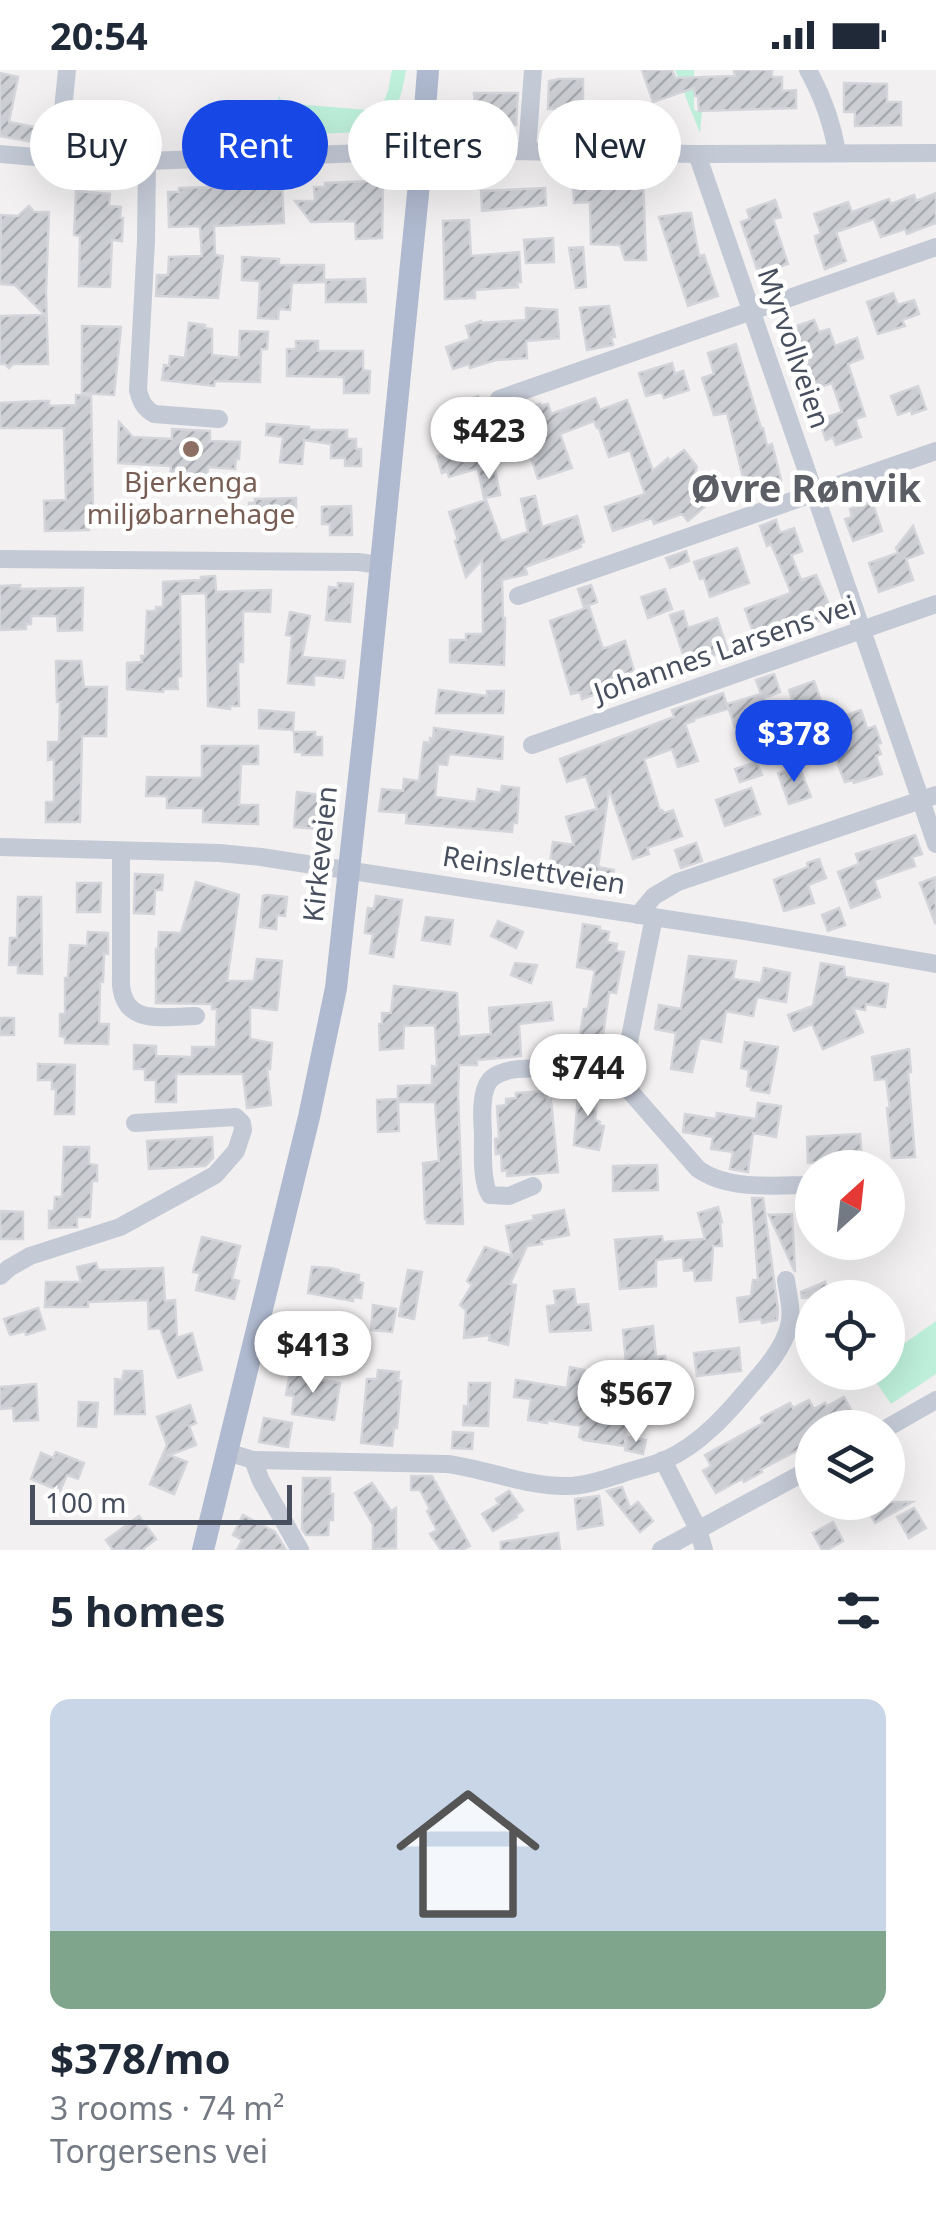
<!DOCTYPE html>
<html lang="en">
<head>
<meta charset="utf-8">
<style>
	:root { --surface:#fff; --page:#f2f2f3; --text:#1f2937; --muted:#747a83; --line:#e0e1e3; --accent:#1748e5 }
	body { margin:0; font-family:"Noto Sans",sans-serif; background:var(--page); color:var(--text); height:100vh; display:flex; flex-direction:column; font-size:38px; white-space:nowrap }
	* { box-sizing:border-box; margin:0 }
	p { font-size:32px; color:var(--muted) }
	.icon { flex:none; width:55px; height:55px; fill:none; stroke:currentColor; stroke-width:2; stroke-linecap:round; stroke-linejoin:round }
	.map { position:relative; height:1480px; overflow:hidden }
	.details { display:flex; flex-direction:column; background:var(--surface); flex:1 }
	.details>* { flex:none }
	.top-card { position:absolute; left:30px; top:30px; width:878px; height:90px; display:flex; gap:20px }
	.needle { width:65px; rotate:27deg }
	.buttons { position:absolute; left:795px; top:1080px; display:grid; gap:20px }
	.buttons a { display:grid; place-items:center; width:110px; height:110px; border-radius:50%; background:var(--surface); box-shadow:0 10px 40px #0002; font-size:50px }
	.scale { position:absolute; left:30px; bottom:25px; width:262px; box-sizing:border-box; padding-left:10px; border:5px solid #474f5e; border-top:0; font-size:28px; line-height:35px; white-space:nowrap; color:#474f5e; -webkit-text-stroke:8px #fff; paint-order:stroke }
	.price { position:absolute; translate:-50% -85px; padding:0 22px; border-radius:35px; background:#fff; color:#222; font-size:32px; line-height:65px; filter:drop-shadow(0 2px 5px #0008) }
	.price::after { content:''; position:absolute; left:50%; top:60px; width:30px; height:22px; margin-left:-15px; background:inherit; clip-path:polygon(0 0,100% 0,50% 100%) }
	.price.selected { background:var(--accent); color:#fff }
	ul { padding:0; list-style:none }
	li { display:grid; align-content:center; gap:20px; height:530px; padding:0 50px }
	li+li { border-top:2px solid var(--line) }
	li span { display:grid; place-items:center; height:310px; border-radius:20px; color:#555 }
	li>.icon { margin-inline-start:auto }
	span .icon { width:180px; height:180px; fill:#fffc; stroke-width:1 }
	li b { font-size:42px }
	h2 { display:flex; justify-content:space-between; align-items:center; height:120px; padding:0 50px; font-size:42px }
	.pill { padding:0 35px; border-radius:45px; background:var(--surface); box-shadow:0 10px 40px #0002; font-size:35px; line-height:90px }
	.pill.selected { background:var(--accent); color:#fff }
	.status { display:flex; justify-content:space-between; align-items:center; height:70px; padding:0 50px; background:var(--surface); direction:ltr }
	.status svg { height:28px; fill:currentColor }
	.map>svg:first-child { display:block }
</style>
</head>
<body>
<div class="status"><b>20:54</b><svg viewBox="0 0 49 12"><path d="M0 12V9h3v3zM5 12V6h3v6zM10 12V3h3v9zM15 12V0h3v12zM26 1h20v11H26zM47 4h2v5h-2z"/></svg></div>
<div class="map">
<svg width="936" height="1480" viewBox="0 0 936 1480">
	<defs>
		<pattern id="building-hatch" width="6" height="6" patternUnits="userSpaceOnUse" patternTransform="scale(2.5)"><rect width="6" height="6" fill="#ccced4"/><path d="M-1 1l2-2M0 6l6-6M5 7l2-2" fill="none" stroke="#a7aaaf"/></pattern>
	</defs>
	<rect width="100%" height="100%" fill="#f2f0f0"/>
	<g fill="#bef0db">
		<path d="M392 0H406C400 34 396 51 361 62L271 66 279 26 283 33 380 41 388 21Z"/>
		<polygon points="675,0 694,0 694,40 702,42 700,63"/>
		<polygon points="936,1251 936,1304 891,1334 870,1303 888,1302 888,1285"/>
	</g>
	<g fill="url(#building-hatch)" stroke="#d4d4db" stroke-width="2.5">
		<polygon points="642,0 672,0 675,8 735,6 734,0 772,0 772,7 782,7 782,21 796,20 796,38 699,41 698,26 695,26 694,18 653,32"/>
		<polygon points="0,3 18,7 9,52 45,59 43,74 0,66"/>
		<polygon points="559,9 583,9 583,38 548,39 549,11"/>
		<polygon points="844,13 887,14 887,32 901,32 901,55 855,56 855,42 844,42"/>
		<polygon points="474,23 518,23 516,55 478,55 478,46 475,46"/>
		<polygon points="616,106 643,107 646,190 625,190 620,175 591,174 590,132 574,133 573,116 616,114"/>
		<polygon points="372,111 373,115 383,115 382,168 356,169 355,151 311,152 295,131 315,131 314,117 325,117 325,113"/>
		<polygon points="282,115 284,153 214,156 215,185 223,186 218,228 156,226 157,205 168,205 169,187 202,186 200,156 169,157 168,122 179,122 179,118"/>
		<polygon points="545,118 546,135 482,141 481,121"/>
		<polygon points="76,121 110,124 109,136 121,137 120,148 123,148 122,171 112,170 110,217 79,216 80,166 74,165"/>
		<polygon points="936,123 936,153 907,164 905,159 881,167 874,149 836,162 846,191 825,199 816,172 815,166 821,164 814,144 848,132 852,142 889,129 891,134 914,125 916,131"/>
		<polygon points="775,130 781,147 773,149 788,194 762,203 760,198 757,199 741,152 750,149 747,140"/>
		<polygon points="29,136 34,142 49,142 46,222 48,294 13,294 9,298 5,294 0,294 0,246 45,245 15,215 0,214 1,145 18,146"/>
		<polygon points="684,143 691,143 699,186 704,185 718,226 688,236 659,147"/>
		<polygon points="469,150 471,186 519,182 521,212 517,212 518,217 475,220 475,228 445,229 443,151"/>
		<polygon points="553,168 554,192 526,193 524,170"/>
		<polygon points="583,177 586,217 576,218 569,178"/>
		<polygon points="242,187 279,189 279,195 324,195 324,212 292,213 290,240 279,239 278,249 258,248 260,211 242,210"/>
		<polygon points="365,209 366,232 326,232 326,210"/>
		<polygon points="893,223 898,235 914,230 919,244 902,250 905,256 878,264 867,232"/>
		<polygon points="609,236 615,267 611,267 613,275 587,280 580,238"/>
		<polygon points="526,238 557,240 559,268 526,271 527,288 496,290 470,298 469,294 453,299 446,277 470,269 466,256 481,251 481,253 526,250"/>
		<polygon points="814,250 819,262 829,259 835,276 857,268 863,288 848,294 865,346 855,349 861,367 836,375 833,367 826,370 819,350 842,342 832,313 809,321 787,259"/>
		<polygon points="189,253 205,255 204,258 212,259 212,285 239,288 240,261 268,262 267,279 261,279 260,312 215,311 214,316 162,310 164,295 169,296 170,286 185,288"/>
		<polygon points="82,256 121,257 114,325 82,323"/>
		<polygon points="296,271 318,271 318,281 363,281 363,300 370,301 369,323 344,323 344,307 287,306 287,279 296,279"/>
		<polygon points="736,274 761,358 763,358 767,376 772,374 781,410 746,419 727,343 714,345 702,308 714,304 708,283"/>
		<polygon points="672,293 675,304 683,301 689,320 664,328 662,322 646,326 639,303"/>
		<polygon points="918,316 926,339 912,344 911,340 898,345 891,326"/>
		<polygon points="76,325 91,326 93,435 88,435 89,460 45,461 44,431 66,430 64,358 0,358 0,333 39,331 49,331 49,336 76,335"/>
		<polygon points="478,326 489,359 484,360 485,363 476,366 486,396 449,407 447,401 442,403 437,386 458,379 445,338"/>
		<polygon points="595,328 600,340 627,330 653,401 668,388 670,391 684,380 697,397 695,403 702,410 701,416 707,423 706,429 709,433 688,451 682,444 654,454 652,448 613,461 605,437 645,424 630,380 609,387 599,358 597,358 594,351 560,364 572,398 538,409 532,390 536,389 527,363 521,365 515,347 521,346 520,343 526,341 525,338 540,334 540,336 548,334 551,344"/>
		<polygon points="119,352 133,367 172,369 172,359 210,361 210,371 240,372 239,389 236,389 235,399 208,397 207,408 170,406 171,396 118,393"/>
		<polygon points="267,354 309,357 309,360 347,360 347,369 356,369 356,379 361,379 361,396 345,396 345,388 331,388 331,374 304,370 302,394 280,392 283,367 266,365"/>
		<polygon points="494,395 500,425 484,428 478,399"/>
		<polygon points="535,426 542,457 577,446 584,472 580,473 581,477 525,497 527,504 502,510 503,548 505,548 504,595 450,592 450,570 466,570 466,564 483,564 482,490 466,507 455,471 458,470 449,442 486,430 501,471 528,462 521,429"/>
		<polygon points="296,428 296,456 250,457 249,433 255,433 255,429"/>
		<polygon points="872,431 882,461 853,471 845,449 852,447 850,439"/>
		<polygon points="351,436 352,465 330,465 330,454 322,454 322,437"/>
		<polygon points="776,450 780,463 794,458 802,481 791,485 801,510 816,505 834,546 789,561 790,565 758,576 745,539 791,523 778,490 771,474 767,476 760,456"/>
		<polygon points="913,456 923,483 906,489 913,510 879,522 869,493 898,483 896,478"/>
		<polygon points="737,478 749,513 710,527 704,508 700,509 694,492"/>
		<polygon points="686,481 689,491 670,498 666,488"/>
		<polygon points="215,506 216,522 271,520 270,542 243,541 243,592 238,592 239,636 230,636 230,639 208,636 206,523 180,524 181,606 177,607 178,619 163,619 163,622 127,619 127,593 142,592 141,586 145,586 147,541 156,541 156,537 163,537 163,512 201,510 201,507"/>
		<polygon points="338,513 353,514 350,552 326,550 329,517 338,518"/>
		<polygon points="20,515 20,519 83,518 82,560 58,561 57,546 31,546 31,554 26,554 26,559 0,560 0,516"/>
		<polygon points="591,515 597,532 584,537 578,519"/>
		<polygon points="665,519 672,539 648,548 641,527"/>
		<polygon points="589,537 603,579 625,571 634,601 626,604 628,612 582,629 580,622 571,624 550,551"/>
		<polygon points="683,541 688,558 717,548 728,581 709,587 711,592 688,599 670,545"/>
		<polygon points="290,542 310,546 302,587 345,591 343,608 314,605 314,615 288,613 292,566 286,565"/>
		<polygon points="56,591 81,591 84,617 107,617 106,666 82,666 80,752 46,752 46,732 54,732 54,689 48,690 48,672 59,672 60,632 57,632"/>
		<polygon points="774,604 780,622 764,628 774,662 749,670 745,654 735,657 727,634 761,624 756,610"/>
		<polygon points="814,611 828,651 861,640 867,659 875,656 881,673 877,674 881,684 876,686 882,704 854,713 853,710 845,712 834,685 804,695 796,671 805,668 789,620"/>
		<polygon points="439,620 487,626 487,621 504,621 503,643 436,643"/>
		<polygon points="723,623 728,639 693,649 694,651 685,654 698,691 678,697 672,679 644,689 660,741 662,740 664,743 673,740 682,766 647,778 649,784 633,789 609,719 598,797 614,800 611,816 597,814 597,811 571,807 571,804 549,800 553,772 574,775 566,747 597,739 586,706 567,712 560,689 674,647 672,640"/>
		<polygon points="259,640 294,643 293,660 259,658"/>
		<polygon points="434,658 503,667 502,689 449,684 447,695 438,694 435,727 476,732 478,719 501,723 502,716 519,718 517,753 513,753 512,762 406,753 407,743 379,741 382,719 403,721 404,709 419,711 424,672 430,673 430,668 433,669"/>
		<polygon points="294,662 315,662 315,667 322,667 322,685 302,685 302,682 295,682"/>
		<polygon points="202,676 258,676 258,694 241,694 239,735 258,735 258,754 203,752 203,738 167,738 167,726 146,726 147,707 202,708"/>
		<polygon points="757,692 762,705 740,712 735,699"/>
		<polygon points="799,696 811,727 789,734 778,703"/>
		<polygon points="751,718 760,744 725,756 716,730"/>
		<polygon points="297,722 322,725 319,759 294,757"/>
		<polygon points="915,765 922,784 912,787 915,796 874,810 880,827 851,838 838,802 859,794 856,784"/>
		<polygon points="696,773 702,791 681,798 675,780"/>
		<polygon points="819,789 826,808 808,815 814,833 784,841 774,810 808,797 807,793"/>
		<polygon points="135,804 163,805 162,820 155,820 154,844 134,843"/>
		<polygon points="936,807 936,852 935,853 920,813"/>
		<polygon points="196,812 239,825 227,911 254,911 257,889 282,891 277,940 250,937 250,969 272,973 270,999 267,998 271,1035 247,1038 243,1004 176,1004 176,1032 156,1032 156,1010 145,1010 145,999 134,999 134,975 156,976 156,986 192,987 192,977 216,977 217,939 212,939 212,934 156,933 156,879 158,879 159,862 181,863"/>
		<polygon points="77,813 101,813 100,842 77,842"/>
		<polygon points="267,825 287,827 285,846 277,845 276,859 260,857 263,826"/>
		<polygon points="376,826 402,830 393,887 370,883 373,864 365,863 366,852 368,838 374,839"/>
		<polygon points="18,827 41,827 42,904 18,903 18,895 9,895 10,868 17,868"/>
		<polygon points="839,838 845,855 828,861 822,845"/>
		<polygon points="426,847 453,850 450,874 422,870"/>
		<polygon points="498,851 523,862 516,878 491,866"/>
		<polygon points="583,854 600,857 599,860 609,862 607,872 617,874 616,881 624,882 616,923 609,922 602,973 604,974 602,993 570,989 572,969 579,970 584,939 588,939 595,900 577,897"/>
		<polygon points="88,862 108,863 108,884 104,883 103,912 100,912 99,954 109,954 108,974 65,973 65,967 60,966 60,944 65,944 65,908 68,908 70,875 87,876"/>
		<polygon points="689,886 736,891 733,909 761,913 764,898 790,903 786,932 757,927 753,946 726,941 721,972 700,968 692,1002 671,999 676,963 655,959 659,935 681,939"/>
		<polygon points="515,893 537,895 531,913 511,905"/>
		<polygon points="821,893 844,897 845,907 888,914 885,937 866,934 865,940 853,938 863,962 823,979 812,954 794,961 788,945 813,936"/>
		<polygon points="394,916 457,923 459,967 491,964 489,938 551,932 553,950 519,954 521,986 477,990 477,995 459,995 458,1024 463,1154 427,1153 427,1149 425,1149 423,1093 439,1091 435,1032 398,1032 399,1061 378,1062 377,1030 398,1029 398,1016 432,1015 432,996 437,997 435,955 404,956 403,978 380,980 379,954 382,954 382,943 391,943"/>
		<rect x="0" y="948" width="14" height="17"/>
		<polygon points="745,972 778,977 769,1023 751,1020 751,1017 747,1016 749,1000 741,998"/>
		<polygon points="909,979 911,1002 908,1002 915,1087 892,1088 887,1038 890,1038 886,1009 875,1010 872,987"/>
		<polygon points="38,994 75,995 74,1044 55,1044 56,1019 52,1019 52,1010 38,1010"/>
		<polygon points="579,1015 598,1017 595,1050 600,1052 599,1055 604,1056 599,1080 574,1075"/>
		<polygon points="546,1021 547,1030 551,1030 558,1102 507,1106 507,1100 502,1101 501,1084 496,1084 495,1069 499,1068 497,1036 506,1035 506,1029 516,1028 516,1023"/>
		<polygon points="758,1033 781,1036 776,1067 753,1063 748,1102 730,1099 733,1082 711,1079 713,1067 683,1062 685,1044 716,1049 717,1043 756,1049"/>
		<polygon points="860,1064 862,1089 808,1093 807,1067"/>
		<polygon points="212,1067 213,1088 205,1096 149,1099 147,1071"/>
		<polygon points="64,1077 89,1077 89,1094 97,1095 97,1111 92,1111 90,1147 77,1147 77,1157 49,1158 49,1141 54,1141 55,1127 62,1127"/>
		<polygon points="657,1095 658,1120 613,1121 613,1096"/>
		<polygon points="752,1128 763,1128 778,1240 777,1250 762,1253 761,1249 740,1252 737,1228 751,1226 753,1210 758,1210"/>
		<polygon points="718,1137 722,1152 720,1152 722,1176 713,1176 711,1210 695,1211 694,1200 684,1201 683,1187 656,1190 656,1216 620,1219 615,1170 662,1166 663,1172 705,1169 698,1143"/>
		<polygon points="564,1140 569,1165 541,1170 542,1174 527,1176 510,1214 516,1215 508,1275 489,1270 490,1265 464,1268 466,1240 460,1235 472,1215 467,1211 485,1177 512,1186 506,1156 534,1150 533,1146"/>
		<polygon points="0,1141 23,1142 23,1169 1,1169"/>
		<polygon points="792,1144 795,1201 795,1202 769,1145"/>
		<polygon points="202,1167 240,1176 232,1209 239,1211 234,1229 196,1220 200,1203 193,1202"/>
		<polygon points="96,1193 98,1200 163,1198 165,1231 175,1230 177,1268 192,1263 202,1300 178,1308 160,1258 149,1259 148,1230 88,1232 88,1237 45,1237 46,1212 81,1212 77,1197"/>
		<polygon points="312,1197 331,1198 339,1200 340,1202 359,1205 358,1212 363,1213 361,1228 353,1227 353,1231 308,1223"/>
		<polygon points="408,1200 422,1202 414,1249 399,1246"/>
		<polygon points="825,1212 831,1228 802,1228 801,1222"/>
		<polygon points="574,1219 576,1235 588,1234 591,1260 550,1262 547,1236 556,1235 554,1221"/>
		<polygon points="373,1235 396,1239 392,1262 371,1260"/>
		<polygon points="38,1238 45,1259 26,1265 25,1261 10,1265 4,1249"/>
		<polygon points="653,1256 656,1287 665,1286 668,1311 628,1315 623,1260"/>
		<polygon points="739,1278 741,1301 697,1306 694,1283"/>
		<polygon points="570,1297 584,1300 580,1322 599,1325 598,1330 611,1332 608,1353 626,1354 625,1376 584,1370 579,1367 581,1356 547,1350 547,1353 528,1350 531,1329 514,1327 516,1310 567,1318"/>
		<polygon points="378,1300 399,1302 398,1311 401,1311 397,1358 394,1358 392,1376 361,1373 367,1309 377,1309"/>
		<polygon points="124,1301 142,1301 145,1344 115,1344 115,1309 122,1310"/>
		<polygon points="290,1302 310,1305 310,1308 340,1313 334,1350 292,1344 294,1326 286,1325"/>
		<polygon points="469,1313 490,1313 488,1356 463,1355 464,1336 468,1337"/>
		<polygon points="36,1314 38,1350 14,1351 13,1338 0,1339 0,1317"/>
		<polygon points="844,1327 855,1347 836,1357 834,1354 827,1358 812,1358 812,1373 760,1400 762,1402 744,1412 742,1409 716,1423 703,1401 711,1396 705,1385 763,1353 761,1348 790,1333 793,1338 809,1330 814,1339 825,1333 827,1336"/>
		<polygon points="79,1332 98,1333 96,1357 78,1356"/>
		<polygon points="190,1335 196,1353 189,1356 196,1375 169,1385 187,1392 174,1424 150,1414 167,1375 157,1347"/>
		<polygon points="264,1348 292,1353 288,1377 259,1372"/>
		<polygon points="453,1362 473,1363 472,1379 452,1378"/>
		<polygon points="628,1367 646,1370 643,1384 625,1380"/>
		<polygon points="56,1382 84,1393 78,1409 67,1405 60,1421 31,1409 41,1383 53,1388"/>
		<polygon points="411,1406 432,1406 470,1476 463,1480 441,1480 430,1464 437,1460 427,1441 430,1439 420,1420 411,1420"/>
		<polygon points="303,1408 330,1408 330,1424 333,1424 333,1450 329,1450 328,1465 306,1465 302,1459"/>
		<polygon points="372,1413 391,1441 396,1438 396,1478 373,1479 373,1455 355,1423"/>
		<polygon points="622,1417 630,1438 638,1432 653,1451 640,1462 607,1421"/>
		<polygon points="509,1421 523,1440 516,1445 517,1447 493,1461 482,1444 499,1434 496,1429"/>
		<polygon points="599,1426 603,1455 578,1459 575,1429"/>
		<polygon points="864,1432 912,1432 875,1453"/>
		<polygon points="914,1438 926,1458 909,1468 897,1447"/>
		<polygon points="243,1445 275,1462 286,1480 237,1480 242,1470 233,1465"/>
		<polygon points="139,1446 156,1469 142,1480 113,1480 106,1470"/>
		<polygon points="833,1452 843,1471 827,1480 822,1480 813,1463"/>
		<polygon points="558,1463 560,1480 501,1480 501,1472"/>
	</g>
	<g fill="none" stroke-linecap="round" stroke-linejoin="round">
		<g stroke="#c3c9d5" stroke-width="18">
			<path d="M808 0C823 27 832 52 837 82"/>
			<polyline points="527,81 533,0"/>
			<polyline points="0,84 58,89 147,91 449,80 697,84 936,83"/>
			<polyline points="697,84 936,774"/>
			<polyline points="58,89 67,0"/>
			<path d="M147 91 146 171 138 320C141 332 144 338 154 344L219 349"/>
			<polyline points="499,329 936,177"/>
			<polyline points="0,489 358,492 380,495"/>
			<polyline points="518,526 936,381"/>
			<polyline points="532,675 936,534"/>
			<polyline points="0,777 219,783 261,787 745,861 936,894"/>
			<path d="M121 782V915C125 957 165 946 196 946"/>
			<polyline points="638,845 654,826 678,812 936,725"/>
			<path d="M654 847 622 1007 628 1019 698 1099C729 1121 776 1115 812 1115"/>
			<path d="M533 1116 509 1126 490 1125C481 1113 483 1081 483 1064 482 1049 480 1022 490 1010 511 986 591 1007 622 1007"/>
			<polyline points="0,1206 9,1198 30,1186 120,1157 215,1105 236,1081 243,1060 242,1053 236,1047 135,1053"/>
			<polyline points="887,1358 936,1330"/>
			<path d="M227 1382 253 1390 447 1394C487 1399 527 1417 568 1416 586 1416 604 1409 621 1404 635 1399 651 1396 665 1390 700 1375 728 1343 752 1314 766 1298 784 1277 789 1256 793 1241 788 1225 786 1210"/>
			<polyline points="253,1390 261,1411 300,1480"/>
			<polyline points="663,1390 698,1459 704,1480"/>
			<polyline points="661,1480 812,1398"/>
		</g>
		<polyline stroke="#afb9cf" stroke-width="22" points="203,1480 309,1047 336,918 365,653 420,104 428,0"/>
	</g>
	<circle fill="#8d6e63" stroke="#fff" stroke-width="4" cx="191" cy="379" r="10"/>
	<g text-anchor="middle" stroke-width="9" stroke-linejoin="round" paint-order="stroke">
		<g font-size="28" fill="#474f5e" stroke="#fff">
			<text transform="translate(794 278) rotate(71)" y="10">Myrvollveien</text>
			<text transform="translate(725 579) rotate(-19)" y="10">Johannes Larsens vei</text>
			<text transform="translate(320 784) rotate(-84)" y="10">Kirkeveien</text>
			<text transform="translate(534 800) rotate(9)" y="10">Reinslettveien</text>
		</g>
		<g font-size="28" fill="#785e54" stroke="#fff">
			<text x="191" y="422">Bjerkenga<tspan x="191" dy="32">miljøbarnehage</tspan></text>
		</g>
		<g font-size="38" font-weight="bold" fill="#5c5e65" stroke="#fff">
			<text x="806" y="432">Øvre Rønvik</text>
		</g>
	</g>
</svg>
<div class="buttons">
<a><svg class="needle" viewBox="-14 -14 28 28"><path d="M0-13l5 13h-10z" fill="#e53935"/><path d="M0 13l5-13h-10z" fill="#747a83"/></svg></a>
<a><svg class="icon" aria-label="locate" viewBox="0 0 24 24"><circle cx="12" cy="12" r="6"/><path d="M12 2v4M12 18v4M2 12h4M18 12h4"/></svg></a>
<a><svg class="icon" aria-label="layers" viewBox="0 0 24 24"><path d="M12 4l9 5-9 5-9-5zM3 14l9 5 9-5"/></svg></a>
</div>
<div class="scale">100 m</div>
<b class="price" style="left:489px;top:412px">$423</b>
<b class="price selected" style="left:794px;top:715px">$378</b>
<b class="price" style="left:588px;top:1049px">$744</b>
<b class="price" style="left:313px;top:1326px">$413</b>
<b class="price" style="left:636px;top:1375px">$567</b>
<div class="top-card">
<a class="pill">Buy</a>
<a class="pill selected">Rent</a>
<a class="pill">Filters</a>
<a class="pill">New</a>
</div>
</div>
<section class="details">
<h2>5 homes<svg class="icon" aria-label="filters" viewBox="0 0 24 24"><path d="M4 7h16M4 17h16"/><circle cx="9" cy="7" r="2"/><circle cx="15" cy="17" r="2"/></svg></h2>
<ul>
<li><span style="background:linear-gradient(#c9d6e8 75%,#7fa58c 0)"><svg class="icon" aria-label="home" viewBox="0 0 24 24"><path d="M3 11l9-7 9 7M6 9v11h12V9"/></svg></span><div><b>$378/mo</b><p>3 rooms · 74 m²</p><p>Torgersens vei</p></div></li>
</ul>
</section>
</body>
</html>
